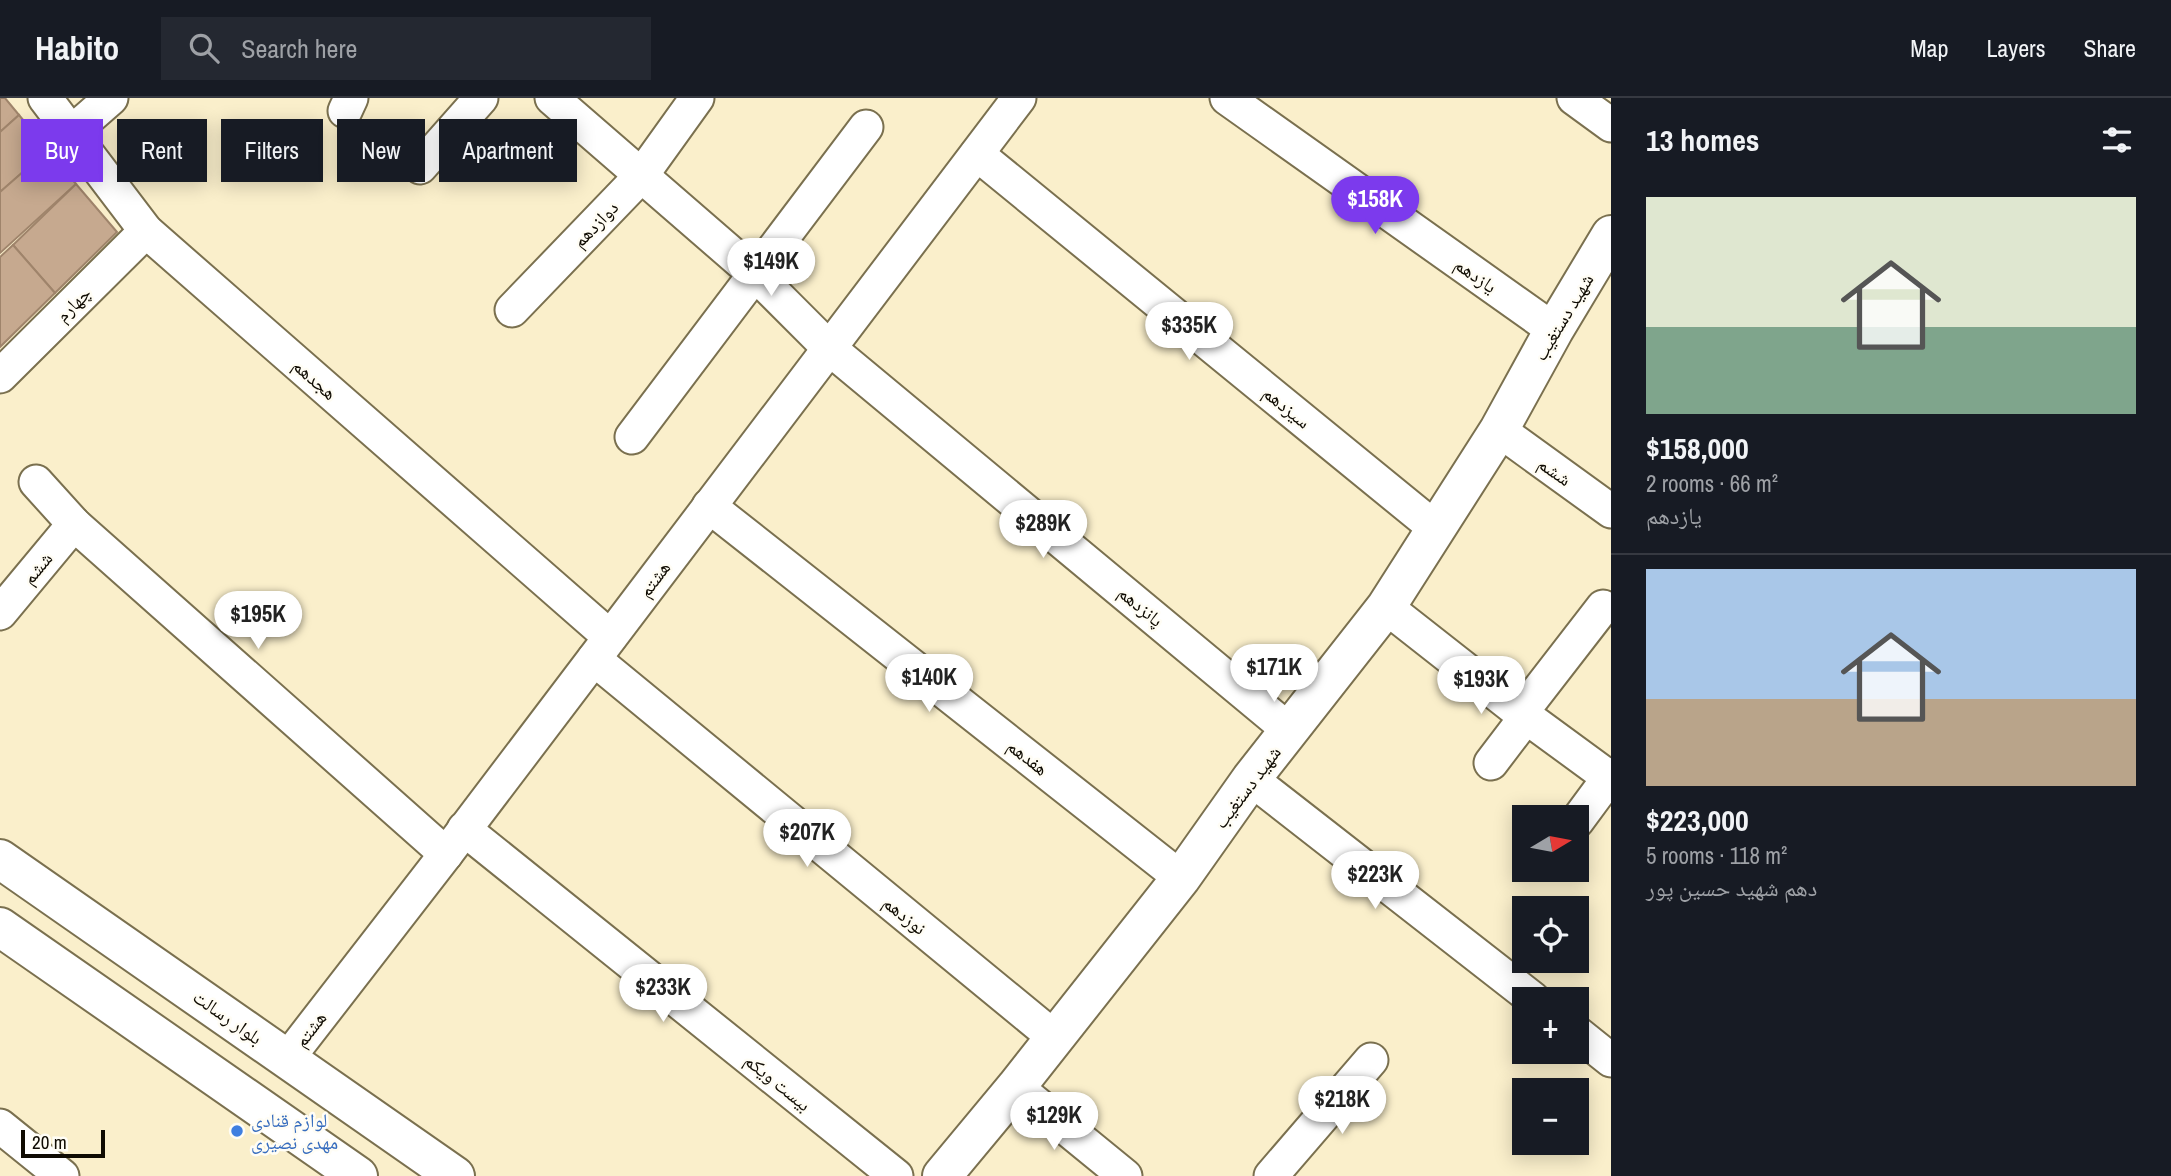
<!DOCTYPE html>
<html lang="en">
<head>
<meta charset="utf-8">
<style>
	:root { --surface:#171b24; --page:#242831; --text:#f1f3f6; --muted:#9ea1a6; --line:#363941; --accent:#7c3aed }
	body { margin:0; font-family:"Archivo Narrow","Noto Naskh Arabic",sans-serif; background:var(--page); color:var(--text); height:100vh; display:flex; flex-direction:column; font-size:26px; white-space:nowrap }
	* { box-sizing:border-box; margin:0 }
	p { font-size:23px; color:var(--muted) }
	.icon { flex:none; width:38px; height:38px; fill:none; stroke:currentColor; stroke-width:2; stroke-linecap:round; stroke-linejoin:round }
	.map { position:relative; flex:1; overflow:hidden }
	.side { display:flex; flex-direction:column; background:var(--surface); width:560px }
	.side>* { flex:none }
	.hud { position:absolute; left:21px; top:21px; width:665px; height:63px; display:flex; gap:14px }
	.needle { width:46px; rotate:80deg }
	.fabs { position:absolute; left:1512px; top:707px; display:grid; gap:14px }
	.fabs a { display:grid; place-items:center; width:77px; height:77px; border-radius:0px; background:var(--surface); box-shadow:0 4px 18px #0003; font-size:35px }
	.scale { position:absolute; left:21px; bottom:18px; width:84px; box-sizing:border-box; padding-left:7px; border:4px solid #0f0b02; border-top:0; font-size:19px; line-height:24px; white-space:nowrap; color:#0f0b02; -webkit-text-stroke:5px #fffdf5; paint-order:stroke }
	.price { position:absolute; translate:-50% -60px; padding:0 16px; border-radius:24px; background:#fff; color:#222; font-size:23px; line-height:46px; filter:drop-shadow(0 2px 4px #0008) }
	.price::after { content:''; position:absolute; left:50%; top:42px; width:21px; height:16px; margin-left:-10px; background:inherit; clip-path:polygon(0 0,100% 0,50% 100%) }
	.price.active { background:var(--accent); color:#fff }
	ul { padding:0; list-style:none }
	li { display:grid; align-content:center; gap:14px; height:371px; padding:0 35px }
	li+li { border-top:2px solid var(--line) }
	li span { display:grid; place-items:center; height:217px; border-radius:0px; color:#555 }
	li>.icon { margin-inline-start:auto }
	span .icon { width:126px; height:126px; fill:#fffc; stroke-width:1 }
	li b { font-size:30px }
	h2 { display:flex; justify-content:space-between; align-items:center; height:84px; padding:0 35px; font-size:30px }
	.pill { padding:0 24px; border-radius:0px; background:var(--surface); box-shadow:0 4px 18px #0003; font-size:24px; line-height:63px }
	.pill.active { background:var(--accent); color:#fff }
	header { display:flex; align-items:center; gap:42px; box-sizing:border-box; height:98px; padding:0 35px; background:var(--surface); border-bottom:2px solid var(--line) }
	header strong { font-size:33px }
	nav { display:flex; gap:38px; margin-inline-start:auto; font-size:24px }
	.search { width:490px; height:63px; background:var(--page); display:flex; align-items:center; gap:18px; box-sizing:border-box; padding:0 24px; border-radius:0px; color:var(--muted); font-size:26px }
	main { display:flex; flex:1; min-height:0 }
	.map>svg:first-child { display:block }
</style>
</head>
<body>
<header>
<strong>Habito</strong>
<div class="search"><svg class="icon" aria-label="search" viewBox="0 0 24 24"><circle cx="10" cy="10" r="6"/><path d="M15 15l6 6"/></svg>Search here</div>
<nav><a>Map</a><a>Layers</a><a>Share</a></nav>
</header>
<main>
<div class="map">
<svg width="1611" height="1078" viewBox="0 0 1611 1078">
	<rect width="100%" height="100%" fill="#faefcb"/>
	<g fill="#c6a98f" stroke="#9f846b" stroke-width="2">
		<polygon points="0,0 5,0 19,17 0,34"/>
		<polygon points="19,17 48,52 0,94 0,34"/>
		<polygon points="48,52 76,86 0,155 0,94"/>
		<polygon points="76,86 117,134 55,195 13,147"/>
		<polygon points="13,147 55,195 0,249 0,159"/>
	</g>
	<g fill="none" stroke-linecap="round" stroke-linejoin="round">
		<defs>
			<g id="minor">
				<polyline points="45,0 146,133 610,539"/>
				<polyline points="552,0 755,176 829,250 1290,633"/>
				<polyline points="1227,0 1554,232"/>
				<polyline points="1574,0 1611,27"/>
				<polyline points="345,13 351,0"/>
				<polyline points="71,35 111,0"/>
				<polyline points="977,56 1435,430"/>
				<polyline points="420,69 481,0"/>
				<polyline points="512,212 641,78 697,0"/>
				<polyline points="0,278 146,133"/>
				<polyline points="1499,332 1611,413"/>
				<polyline points="632,339 866,29"/>
				<polyline points="36,384 74,426 446,756"/>
				<polyline points="709,408 1181,780"/>
				<polyline points="1386,509 1521,615 1611,681"/>
				<polyline points="0,515 74,426"/>
				<polyline points="594,561 1055,940"/>
				<polyline points="1521,615 1603,509"/>
				<polyline points="1491,665 1526,619"/>
				<polyline points="1251,681 1533,901"/>
				<polyline points="1577,723 1611,677"/>
				<polyline points="464,731 896,1078"/>
				<polyline points="1577,935 1611,962"/>
				<polyline points="288,960 446,756 1019,0"/>
				<polyline points="1016,989 1125,1078"/>
				<polyline points="0,1028 62,1078"/>
				<polyline points="1271,1078 1371,962"/>
			</g>
			<polyline id="secondary" points="942,1078 1016,989 1181,780 1251,681 1386,509 1499,332 1554,232 1611,137"/>
			<g id="primary">
				<polyline points="0,761 455,1078"/>
				<polyline points="0,829 358,1078"/>
			</g>
		</defs>
		<use href="#minor" stroke="#7a704f" stroke-width="37"/>
		<use href="#secondary" stroke="#7a704f" stroke-width="42"/>
		<use href="#primary" stroke="#7a704f" stroke-width="42"/>
		<use href="#minor" stroke="#fff" stroke-width="33"/>
		<use href="#secondary" stroke="#fff" stroke-width="38"/>
		<use href="#primary" stroke="#fff" stroke-width="38"/>
	</g>
	<circle fill="#3f7fe0" stroke="#fffdf5" stroke-width="2.5" cx="237" cy="1033" r="7"/>
	<g text-anchor="middle" stroke-width="5" stroke-linejoin="round" paint-order="stroke">
		<g font-size="19" fill="#0f0b02" stroke="#fffdf5">
			<text transform="translate(595 126) rotate(-46)" y="7">دوازدهم</text>
			<text transform="translate(1476 177) rotate(35)" y="7">یازدهم</text>
			<text transform="translate(73 206) rotate(-45)" y="7">چهارم</text>
			<text transform="translate(1563 219) rotate(-59)" y="7">شهید دستغیب</text>
			<text transform="translate(315 281) rotate(41)" y="7">هجدهم</text>
			<text transform="translate(1287 309) rotate(39)" y="7">سیزدهم</text>
			<text transform="translate(1555 373) rotate(35)" y="7">ششم</text>
			<text transform="translate(37 470) rotate(-50)" y="7">ششم</text>
			<text transform="translate(654 481) rotate(-53)" y="7">هشتم</text>
			<text transform="translate(1141 508) rotate(40)" y="7">پانزدهم</text>
			<text transform="translate(1028 659) rotate(38)" y="7">هفدهم</text>
			<text transform="translate(1247 689) rotate(-53)" y="7">شهید دستغیب</text>
			<text transform="translate(905 817) rotate(39)" y="7">نوزدهم</text>
			<text transform="translate(228 919) rotate(35)" y="7">بلوار رسالت</text>
			<text transform="translate(310 931) rotate(-52)" y="7">هشتم</text>
			<text transform="translate(778 984) rotate(39)" y="7">بیست ویکم</text>
		</g>
		<g font-size="19" fill="#366cbe" stroke="#fffdf5" text-anchor="start">
			<text x="251" y="1029">لوازم قنادی<tspan x="251" dy="22">مهدی نصیری</tspan></text>
		</g>
	</g>
</svg>
<div class="fabs">
<a><svg class="needle" viewBox="-14 -14 28 28"><path d="M0-13l5 13h-10z" fill="#e53935"/><path d="M0 13l5-13h-10z" fill="#9ea1a6"/></svg></a>
<a><svg class="icon" aria-label="locate" viewBox="0 0 24 24"><circle cx="12" cy="12" r="6"/><path d="M12 2v4M12 18v4M2 12h4M18 12h4"/></svg></a>
<a>+</a>
<a>−</a>
</div>
<div class="scale">20 m</div>
<b class="price active" style="left:1375px;top:138px">$158K</b>
<b class="price" style="left:771px;top:200px">$149K</b>
<b class="price" style="left:1189px;top:264px">$335K</b>
<b class="price" style="left:1043px;top:462px">$289K</b>
<b class="price" style="left:258px;top:553px">$195K</b>
<b class="price" style="left:1274px;top:606px">$171K</b>
<b class="price" style="left:929px;top:616px">$140K</b>
<b class="price" style="left:1481px;top:618px">$193K</b>
<b class="price" style="left:807px;top:771px">$207K</b>
<b class="price" style="left:1375px;top:813px">$223K</b>
<b class="price" style="left:663px;top:926px">$233K</b>
<b class="price" style="left:1342px;top:1038px">$218K</b>
<b class="price" style="left:1054px;top:1054px">$129K</b>
<div class="hud">
<a class="pill active">Buy</a>
<a class="pill">Rent</a>
<a class="pill">Filters</a>
<a class="pill">New</a>
<a class="pill">Apartment</a>
</div>
</div>
<section class="side">
<h2>13 homes<svg class="icon" aria-label="filters" viewBox="0 0 24 24"><path d="M4 7h16M4 17h16"/><circle cx="9" cy="7" r="2"/><circle cx="15" cy="17" r="2"/></svg></h2>
<ul>
<li><span style="background:linear-gradient(#dfe7d0 60%,#7fa58c 0)"><svg class="icon" aria-label="home" viewBox="0 0 24 24"><path d="M3 11l9-7 9 7M6 9v11h12V9"/></svg></span><div><b>$158,000</b><p>2 rooms · 66 m²</p><p>یازدهم</p></div></li>
<li><span style="background:linear-gradient(#a9c7e8 60%,#b9a48a 0)"><svg class="icon" aria-label="home" viewBox="0 0 24 24"><path d="M3 11l9-7 9 7M6 9v11h12V9"/></svg></span><div><b>$223,000</b><p>5 rooms · 118 m²</p><p>دهم شهید حسین پور</p></div></li>
</ul>
</section>
</main>
</body>
</html>
